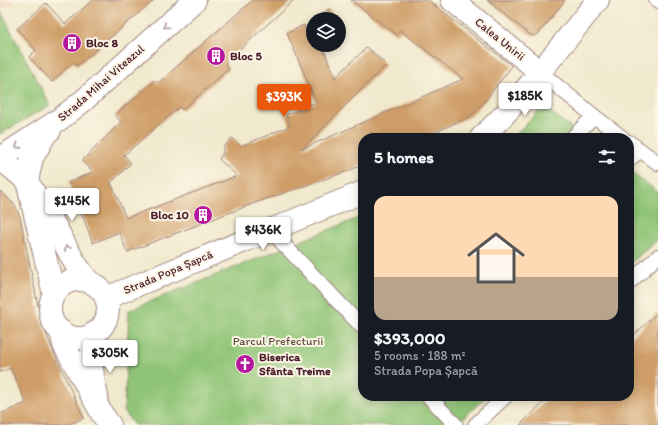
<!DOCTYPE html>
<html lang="en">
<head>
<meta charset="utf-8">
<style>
	:root { --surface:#171b24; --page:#242831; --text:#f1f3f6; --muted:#9ea1a6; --line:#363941; --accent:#ea580c }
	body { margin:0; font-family:Itim,sans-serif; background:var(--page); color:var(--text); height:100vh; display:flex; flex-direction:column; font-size:15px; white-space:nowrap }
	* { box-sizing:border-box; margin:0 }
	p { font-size:13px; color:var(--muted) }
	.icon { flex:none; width:22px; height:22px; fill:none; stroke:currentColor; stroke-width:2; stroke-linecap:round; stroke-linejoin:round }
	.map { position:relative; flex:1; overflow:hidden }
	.sheet { position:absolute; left:358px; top:133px; width:276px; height:268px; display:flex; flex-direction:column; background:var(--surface); border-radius:16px; box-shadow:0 2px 10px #0003 }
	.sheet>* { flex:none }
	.tools { position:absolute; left:306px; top:12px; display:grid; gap:8px }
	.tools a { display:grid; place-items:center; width:40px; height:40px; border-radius:50%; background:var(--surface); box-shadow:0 2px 10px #0003; font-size:20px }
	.price { position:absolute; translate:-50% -34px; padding:0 9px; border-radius:4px; background:#fff; color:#222; font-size:13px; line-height:26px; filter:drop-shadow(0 1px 2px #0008) }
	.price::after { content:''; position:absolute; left:50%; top:24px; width:12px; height:9px; margin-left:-6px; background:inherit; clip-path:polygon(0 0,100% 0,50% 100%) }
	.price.selected { background:var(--accent); color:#fff }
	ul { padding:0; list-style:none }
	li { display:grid; align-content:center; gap:8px; height:212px; padding:0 16px }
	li+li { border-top:1px solid var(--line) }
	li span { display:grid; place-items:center; height:124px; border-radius:12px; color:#555 }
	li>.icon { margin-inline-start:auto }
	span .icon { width:72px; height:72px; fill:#fffc; stroke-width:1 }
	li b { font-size:17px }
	h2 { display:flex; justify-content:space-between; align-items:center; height:48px; padding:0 16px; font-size:17px }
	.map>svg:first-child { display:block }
</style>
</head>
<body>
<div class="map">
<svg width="658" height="425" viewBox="0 0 658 425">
	<rect width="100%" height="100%" fill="#fcf5e5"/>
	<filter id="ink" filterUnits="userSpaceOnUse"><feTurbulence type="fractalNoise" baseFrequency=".025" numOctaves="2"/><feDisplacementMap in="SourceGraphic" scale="8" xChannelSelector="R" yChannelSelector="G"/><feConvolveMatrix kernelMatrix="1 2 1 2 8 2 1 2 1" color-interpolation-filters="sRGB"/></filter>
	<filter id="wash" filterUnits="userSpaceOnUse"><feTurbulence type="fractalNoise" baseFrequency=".012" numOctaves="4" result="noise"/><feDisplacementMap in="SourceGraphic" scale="16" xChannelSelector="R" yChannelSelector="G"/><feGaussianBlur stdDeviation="0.9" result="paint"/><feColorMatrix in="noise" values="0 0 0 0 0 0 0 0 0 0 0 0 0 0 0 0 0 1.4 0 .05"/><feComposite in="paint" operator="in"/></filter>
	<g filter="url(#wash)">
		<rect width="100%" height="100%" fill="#f1e9cd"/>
		<polygon fill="#f2d4be" points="0,0 12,0 13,3 0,10"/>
		<g fill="#8fc476" stroke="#6c7250">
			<polygon points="0,10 50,105 0,134"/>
			<polygon points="543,106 584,138 513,138"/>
			<polygon points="629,171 658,192 658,239 629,265"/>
			<polygon points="363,216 363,396 487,396 455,425 134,425 124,411 129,310"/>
		</g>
		<g id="blocks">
			<g fill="#cf9e67">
				<polygon points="93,0 154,0 77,66 73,62 52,82 29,57 36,50 17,29 46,3 65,24"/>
				<polygon points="253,0 294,0 225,63 229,69 182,110 179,107 124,155 131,163 111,183 126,218 237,176 219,159 223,153 223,147 232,138 241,146 290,126 286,115 316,102 287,33 304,25 306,30 313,24 313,45 322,45 335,78 367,47 386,65 302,149 463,79 400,30 397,35 351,0 428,0 512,66 484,102 469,117 422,138 363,138 363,164 348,171 260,201 127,252 119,232 93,243 69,182 93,172 82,161 121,122 115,115 155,80 158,83"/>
				<polygon points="487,0 565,0 539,33 534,36 529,34"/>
				<polygon points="328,9 338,19 318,19"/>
				<polygon points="0,191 15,205 20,217 41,320 53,351 84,418 67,425 0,425 0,414 26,403 11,368 0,372"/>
				<polygon points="658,312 658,425 520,425 550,396 629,396 629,340"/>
			</g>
		</g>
	</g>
	<g filter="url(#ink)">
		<use href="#blocks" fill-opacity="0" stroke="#9e847c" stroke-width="1"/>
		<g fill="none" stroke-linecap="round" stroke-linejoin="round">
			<defs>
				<g id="pedestrian">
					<polyline points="656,0 658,2"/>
					<polyline points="540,72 594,116 623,138"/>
					<polyline points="572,138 594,116"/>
					<polyline points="629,142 658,163"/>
					<polyline points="629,160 640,150"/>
					<polyline points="270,230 363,328"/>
					<polyline points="629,283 658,256"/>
					<polyline points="428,396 456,425"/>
					<polyline points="475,425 506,396"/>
				</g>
				<g id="tertiary">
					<polyline points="50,130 45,135 32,158 27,181 54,294"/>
					<polyline points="481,138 506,113 540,72"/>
					<polyline points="0,158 60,119 83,101 195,0"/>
					<polyline points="0,158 27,181 55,226 75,263 88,281"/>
					<circle cx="79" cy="309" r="29"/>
					<polyline points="106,298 363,192"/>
					<polyline points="61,331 64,345 102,414 110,425"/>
					<path d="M94 333C90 354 91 376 97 396"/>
				</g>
				<polyline id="secondary" points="452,0 540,72 598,0"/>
			</defs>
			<use href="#pedestrian" stroke="#9e847c" stroke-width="16"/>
			<use href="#tertiary" stroke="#9e847c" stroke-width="24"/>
			<use href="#secondary" stroke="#9e847c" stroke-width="24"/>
			<use href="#pedestrian" stroke="#fff" stroke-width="14"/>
			<use href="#tertiary" stroke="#fff" stroke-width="22"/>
			<use href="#secondary" stroke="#fff" stroke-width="22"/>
		</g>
		<defs><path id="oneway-chevron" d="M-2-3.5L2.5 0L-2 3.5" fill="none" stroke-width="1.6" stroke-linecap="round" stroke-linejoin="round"/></defs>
		<g stroke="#ae9aa0">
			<use href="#oneway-chevron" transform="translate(166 26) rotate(138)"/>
			<use href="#oneway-chevron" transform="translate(18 146) rotate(147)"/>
			<use href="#oneway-chevron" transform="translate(67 248) rotate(-119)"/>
		</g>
	</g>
	<defs>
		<symbol id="building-disc" viewBox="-11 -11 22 22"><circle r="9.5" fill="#b5179e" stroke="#fcf5e5"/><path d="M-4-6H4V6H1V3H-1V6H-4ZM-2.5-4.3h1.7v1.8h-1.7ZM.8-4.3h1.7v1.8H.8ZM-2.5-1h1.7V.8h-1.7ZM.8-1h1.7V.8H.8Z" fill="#fff"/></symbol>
		<symbol id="church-disc" viewBox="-11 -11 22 22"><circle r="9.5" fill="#b5179e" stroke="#fcf5e5"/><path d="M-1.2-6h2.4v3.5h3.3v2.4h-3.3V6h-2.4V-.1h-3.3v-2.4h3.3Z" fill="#fff"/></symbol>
	</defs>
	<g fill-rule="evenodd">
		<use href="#building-disc" x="61" y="32" width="22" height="22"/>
		<use href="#building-disc" x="205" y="45" width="22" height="22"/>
		<use href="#building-disc" x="192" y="204" width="22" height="22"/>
		<use href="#church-disc" x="234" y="353" width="22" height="22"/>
	</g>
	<g text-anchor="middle" stroke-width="4" stroke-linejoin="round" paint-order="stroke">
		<g font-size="12" fill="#4a1f2b" stroke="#fcf5e5">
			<text transform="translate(500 39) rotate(39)" y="4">Calea Unirii</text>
			<text transform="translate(101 83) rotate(-41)" y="4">Strada Mihai Viteazul</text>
			<text transform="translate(168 272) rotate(-23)" y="4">Strada Popa Șapcă</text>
		</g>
		<g font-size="12" font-weight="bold" fill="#4a1f2b" stroke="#fcf5e5" text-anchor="start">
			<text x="86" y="47">Bloc 8</text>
			<text x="230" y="60">Bloc 5</text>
			<text x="189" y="219" text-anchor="end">Bloc 10</text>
			<text x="259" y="361">Biserica<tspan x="259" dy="14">Sfânta Treime</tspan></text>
		</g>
		<g font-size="12" fill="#5f5142" stroke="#fcf5e5">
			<text x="278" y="345">Parcul Prefecturii</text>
		</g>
	</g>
</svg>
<div class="tools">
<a><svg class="icon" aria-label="layers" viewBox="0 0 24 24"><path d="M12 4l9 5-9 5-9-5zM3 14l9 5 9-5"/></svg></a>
</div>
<b class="price" style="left:525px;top:117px">$185K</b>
<b class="price selected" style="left:284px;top:118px">$393K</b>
<b class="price" style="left:72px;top:222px">$145K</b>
<b class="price" style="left:263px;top:251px">$436K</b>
<b class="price" style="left:110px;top:374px">$305K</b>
<section class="sheet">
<h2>5 homes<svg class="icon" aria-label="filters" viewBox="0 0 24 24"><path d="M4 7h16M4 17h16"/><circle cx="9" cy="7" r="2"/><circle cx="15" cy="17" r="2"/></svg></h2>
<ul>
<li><span style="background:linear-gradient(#ffd9b3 65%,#b9a48a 0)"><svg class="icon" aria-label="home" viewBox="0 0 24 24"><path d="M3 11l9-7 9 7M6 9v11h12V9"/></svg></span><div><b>$393,000</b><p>5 rooms · 188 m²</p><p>Strada Popa Șapcă</p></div></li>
</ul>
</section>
</div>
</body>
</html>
